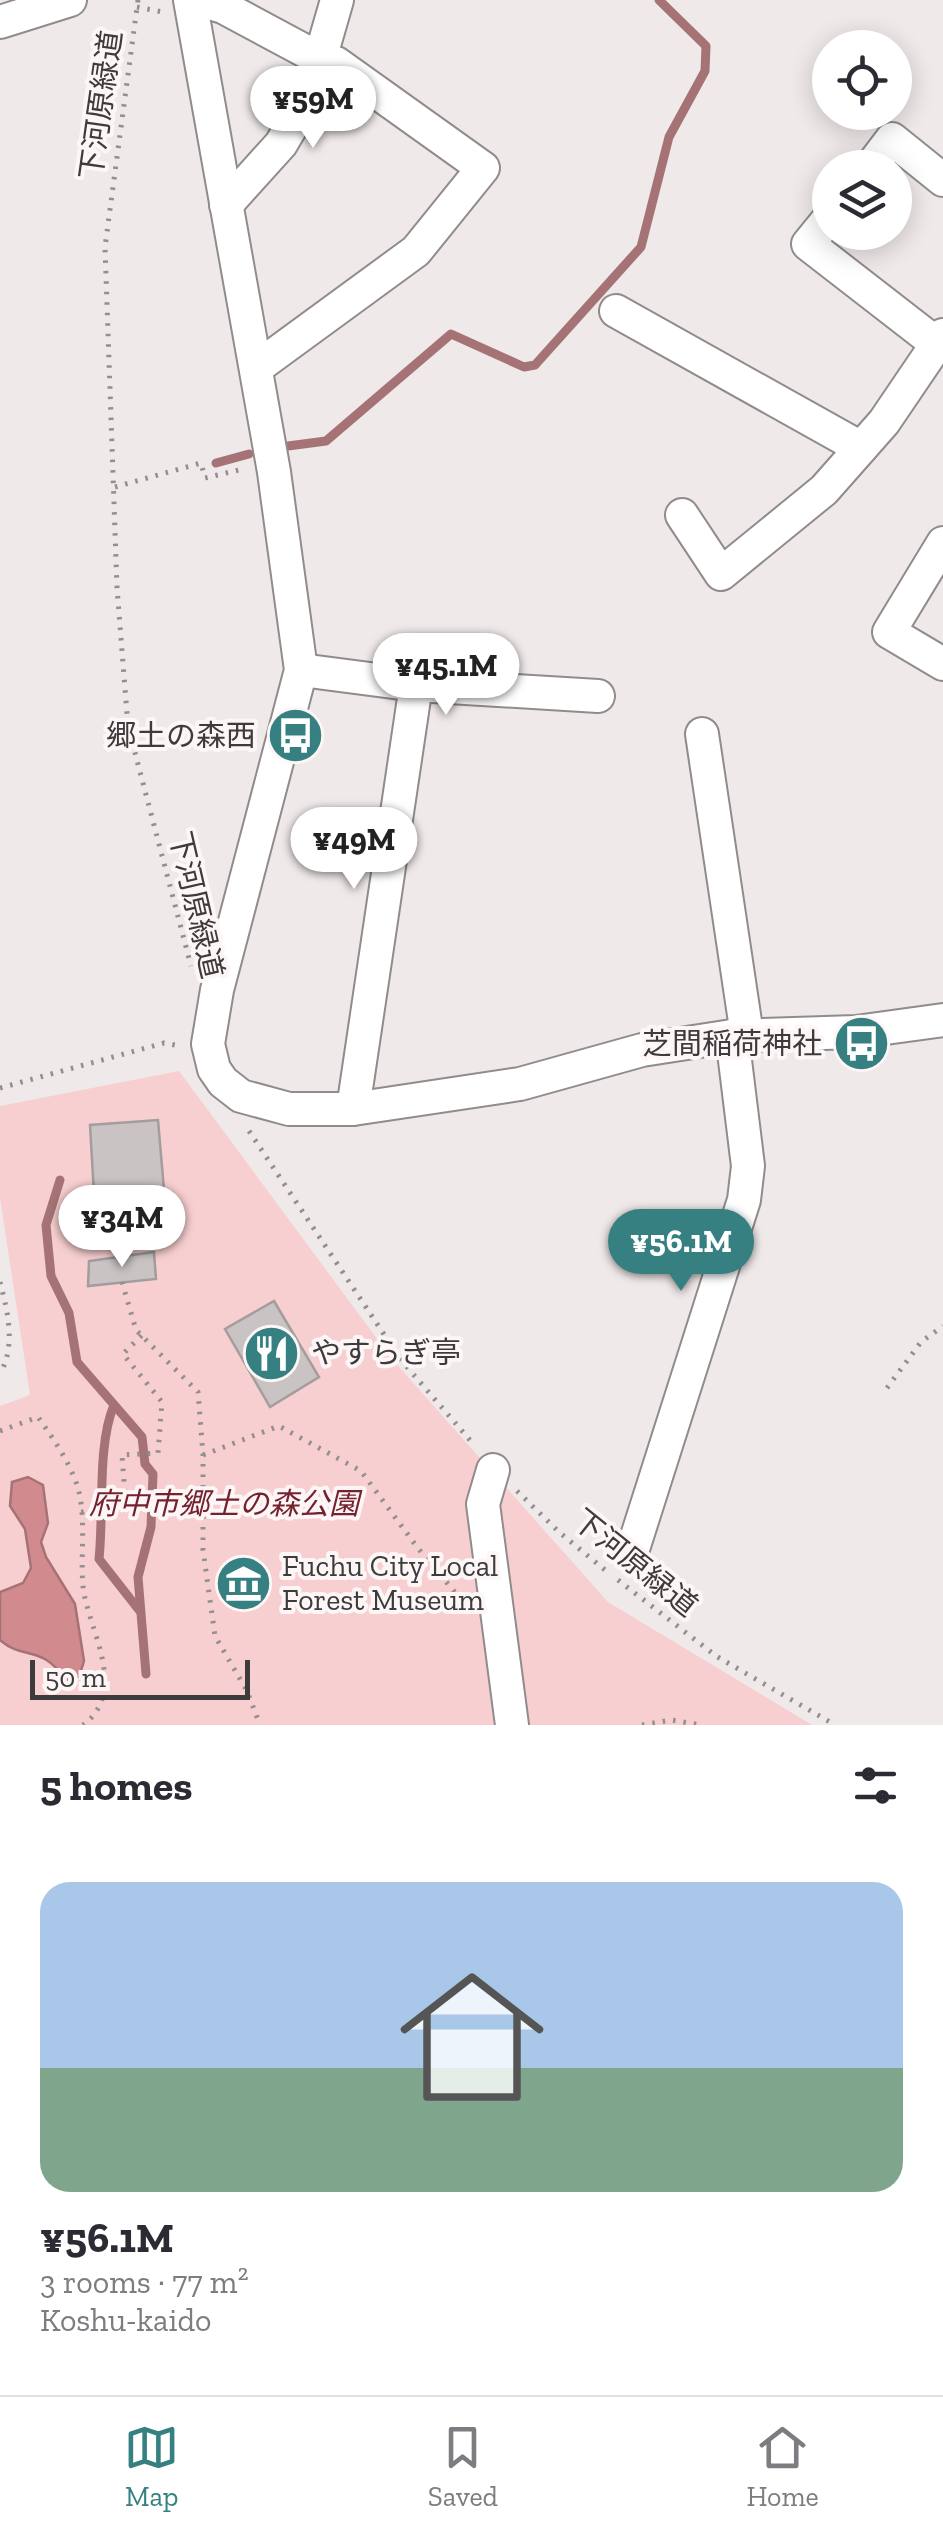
<!DOCTYPE html>
<html lang="en">
<head>
<meta charset="utf-8">
<style>
	:root { --surface:#fff; --page:#f2f2f3; --text:#2b2b33; --muted:#7c7c81; --line:#e1e1e2; --accent:#378081 }
	body { margin:0; font-family:"Zilla Slab","Noto Sans JP",serif; background:var(--page); color:var(--text); height:100vh; display:flex; flex-direction:column; font-size:38px; white-space:nowrap }
	* { box-sizing:border-box; margin:0 }
	p { font-size:32px; color:var(--muted) }
	.icon { flex:none; width:55px; height:55px; fill:none; stroke:currentColor; stroke-width:2; stroke-linecap:round; stroke-linejoin:round }
	.map { position:relative; height:1725px; overflow:hidden }
	.panel { display:flex; flex-direction:column; background:var(--surface); flex:1 }
	.panel>* { flex:none }
	.tools { position:absolute; left:812px; top:30px; display:grid; gap:20px }
	.tools a { display:grid; place-items:center; width:100px; height:100px; border-radius:50%; background:var(--surface); box-shadow:0 5px 25px #0003; font-size:50px }
	.scale { position:absolute; left:30px; bottom:25px; width:220px; box-sizing:border-box; padding-left:10px; border:5px solid #3d3b3b; border-top:0; font-size:28px; line-height:35px; white-space:nowrap; color:#3d3b3b; -webkit-text-stroke:8px #fdf6f6; paint-order:stroke }
	.price { position:absolute; translate:-50% -85px; padding:0 22px; border-radius:35px; background:#fff; color:#222; font-size:32px; line-height:65px; filter:drop-shadow(0 2px 5px #0008) }
	.price::after { content:''; position:absolute; left:50%; top:60px; width:30px; height:22px; margin-left:-15px; background:inherit; clip-path:polygon(0 0,100% 0,50% 100%) }
	.price.current { background:var(--accent); color:#fff }
	ul { padding:0; list-style:none }
	li { display:grid; align-content:center; gap:20px; height:530px; padding:0 40px }
	li+li { border-top:2px solid var(--line) }
	li span { display:grid; place-items:center; height:310px; border-radius:30px; color:#555 }
	li>.icon { margin-inline-start:auto }
	span .icon { width:180px; height:180px; fill:#fffc; stroke-width:1 }
	li b { font-size:42px }
	h2 { display:flex; justify-content:space-between; align-items:center; height:120px; padding:0 40px; font-size:42px }
	.menu { display:flex; justify-content:space-around; align-items:center; height:140px; border-top:2px solid var(--line); background:var(--surface); font-size:28px; color:var(--muted) }
	.menu a { display:grid; justify-items:center; gap:5px }
	.menu .current { color:var(--accent) }
	.map>svg:first-child { display:block }
</style>
</head>
<body>
<div class="map">
<svg width="943" height="1725" viewBox="0 0 943 1725">
	<rect width="100%" height="100%" fill="#f0e9e9"/>
	<polygon fill="#f8cfd0" points="179,1071 392,1359 608,1602 812,1725 0,1725 0,1406 30,1395 0,1198 0,1106"/>
	<path fill="#d18b8f" stroke="#a57376" stroke-width="2.5" d="M28 1477 43 1485 48 1523 41 1542 46 1557 75 1604 84 1661 79 1677 66 1680C40 1643 24 1661 0 1640V1592L23 1583 31 1568 25 1529 10 1506 12 1482Z"/>
	<g fill="none" stroke-linecap="round" stroke-linejoin="round">
		<g stroke="#a57376" stroke-width="9">
			<polyline points="288,446 326,441 451,334 524,367 535,365 641,247 669,137 705,71 706,46 659,0"/>
			<polyline points="216,463 249,454"/>
			<polyline points="60,1180 46,1225 51,1276 69,1313 77,1362 142,1437 145,1464 153,1474 151,1527 138,1577 146,1674"/>
			<path d="M114 1405C97 1445 104 1512 99 1559L139 1610"/>
		</g>
	</g>
	<g fill="#c9c3c3" stroke="#a39d9d" stroke-width="2.5">
		<polygon points="158,1120 168,1236 119,1241 117,1191 94,1194 90,1125"/>
		<polygon points="154,1252 156,1279 88,1286 89,1261"/>
		<polygon points="274,1301 319,1377 270,1407 225,1329"/>
	</g>
	<g fill="none" stroke-linecap="round" stroke-linejoin="round">
		<defs>
			<g id="minor">
				<polyline points="190,0 274,472 301,670 217,990 208,1044 214,1069 223,1082 241,1096 289,1109 353,1109 520,1084 642,1050 732,1036 856,1032 943,1020"/>
				<polyline points="200,0 223,7 320,59 336,63 483,168 416,251 256,368"/>
				<polyline points="0,22 70,0"/>
				<polyline points="870,168 892,139 943,180"/>
				<polyline points="226,205 281,144 317,83 320,59 337,0"/>
				<polyline points="830,217 808,244 937,344"/>
				<polyline points="616,311 861,448"/>
				<polyline points="682,515 721,574 824,490 884,422 943,335"/>
				<polyline points="943,543 889,632 943,664"/>
				<polyline points="301,670 416,685 598,696"/>
				<polyline points="702,734 747,1035"/>
				<polyline points="353,1109 416,685"/>
				<polyline points="493,1470 483,1504 512,1725"/>
				<polyline points="632,1552 744,1200 748,1166 732,1036"/>
			</g>
		</defs>
		<use href="#minor" stroke="#918b8b" stroke-width="36"/>
		<g stroke="#938f8f" stroke-width="5" stroke-dasharray="2.5 8" stroke-linecap="butt">
			<polyline points="138,0 105,247 117,588 128,726 191,966"/>
			<polyline points="137,7 163,12"/>
			<polyline points="115,487 201,463 205,478 243,469"/>
			<polyline points="0,1088 164,1043 180,1046"/>
			<polyline points="249,1131 401,1360 475,1446"/>
			<path d="M0 1282C8 1313 16 1345 0 1374"/>
			<polyline points="122,1282 136,1330 198,1392 203,1455 203,1550 215,1636 247,1691 260,1725"/>
			<polyline points="887,1388 921,1342 943,1326"/>
			<path d="M0 1431 38 1417C52 1437 69 1461 77 1485 87 1516 80 1554 83 1586 87 1628 130 1690 83 1725"/>
			<polyline points="203,1455 279,1426 361,1471 417,1547 463,1602"/>
			<polyline points="517,1491 559,1532 605,1570"/>
			<polyline points="81,1512 126,1510 122,1455 158,1453 162,1402 123,1354 142,1335"/>
			<polyline points="618,1580 716,1656 835,1725"/>
			<polyline points="642,1725 671,1720 701,1725"/>
		</g>
		<use href="#minor" stroke="#fff" stroke-width="32"/>
	</g>
	<defs>
		<symbol id="bus-disc" viewBox="-11 -11 22 22"><circle r="9.5" fill="#378081" stroke="#fdf6f6"/><path d="M-5-6H5V4H4V6H2V4H-2V6H-4V4H-5ZM-3.5-4V0h7V-4ZM-3.5 1.2v1.5H-2V1.2ZM2 1.2v1.5H3.5V1.2Z" fill="#fff"/></symbol>
		<symbol id="restaurant-disc" viewBox="-11 -11 22 22"><circle r="9.5" fill="#378081" stroke="#fdf6f6"/><path d="M-5-6h1v4h1v-4h1v4h1v-4h1v5L-1.5 .5V6h-2V.5L-5-1ZM5-6V6H3V1.5H1.5Q1.5-4 5-6Z" fill="#fff"/></symbol>
		<symbol id="museum-disc" viewBox="-11 -11 22 22"><circle r="9.5" fill="#378081" stroke="#fdf6f6"/><path d="M0-6L6-3V-2H-6V-3ZM-5-1h2V3h-2ZM-1-1h2V3h-2ZM3-1h2V3H3ZM-6 4H6V6H-6Z" fill="#fff"/></symbol>
	</defs>
	<g fill-rule="evenodd">
		<use href="#bus-disc" x="264" y="704" width="63" height="63"/>
		<use href="#bus-disc" x="830" y="1012" width="63" height="63"/>
		<use href="#restaurant-disc" x="240" y="1322" width="63" height="63"/>
		<use href="#museum-disc" x="212" y="1552" width="63" height="63"/>
	</g>
	<g text-anchor="middle" stroke-width="8" stroke-linejoin="round" paint-order="stroke">
		<g font-size="30" fill="#3d3b3b" stroke="#fdf6f6">
			<text transform="translate(101 105) rotate(-82)" y="10">下河原緑道</text>
			<text transform="translate(196 905) rotate(77)" y="10">下河原緑道</text>
			<text transform="translate(635 1563) rotate(39)" y="10">下河原緑道</text>
		</g>
		<g font-size="30" fill="#3d3b3b" stroke="#fdf6f6" text-anchor="end">
			<text x="256" y="746">郷土の森西</text>
			<text x="822" y="1054">芝間稲荷神社</text>
			<text x="311" y="1363" text-anchor="start">やすらぎ亭</text>
			<text x="282" y="1576" text-anchor="start">Fuchu City Local<tspan x="282" dy="34">Forest Museum</tspan></text>
		</g>
		<g font-size="30" font-style="italic" fill="#75212e" stroke="#fdf6f6">
			<text x="224" y="1514">府中市郷土の森公園</text>
		</g>
	</g>
</svg>
<div class="tools">
<a><svg class="icon" aria-label="locate" viewBox="0 0 24 24"><circle cx="12" cy="12" r="6"/><path d="M12 2v4M12 18v4M2 12h4M18 12h4"/></svg></a>
<a><svg class="icon" aria-label="layers" viewBox="0 0 24 24"><path d="M12 4l9 5-9 5-9-5zM3 14l9 5 9-5"/></svg></a>
</div>
<div class="scale">50 m</div>
<b class="price" style="left:313px;top:151px">¥59M</b>
<b class="price" style="left:446px;top:718px">¥45.1M</b>
<b class="price" style="left:354px;top:892px">¥49M</b>
<b class="price" style="left:122px;top:1270px">¥34M</b>
<b class="price current" style="left:681px;top:1294px">¥56.1M</b>
</div>
<section class="panel">
<h2>5 homes<svg class="icon" aria-label="filters" viewBox="0 0 24 24"><path d="M4 7h16M4 17h16"/><circle cx="9" cy="7" r="2"/><circle cx="15" cy="17" r="2"/></svg></h2>
<ul>
<li><span style="background:linear-gradient(#a9c7e8 60%,#7fa58c 0)"><svg class="icon" aria-label="home" viewBox="0 0 24 24"><path d="M3 11l9-7 9 7M6 9v11h12V9"/></svg></span><div><b>¥56.1M</b><p>3 rooms · 77 m²</p><p>Koshu-kaido</p></div></li>
</ul>
</section>
<nav class="menu">
<a class="current"><svg class="icon" aria-label="map" viewBox="0 0 24 24"><path d="M3 6l6-2 6 2 6-2v14l-6 2-6-2-6 2zM9 4v14M15 6v14"/></svg>Map</a>
<a><svg class="icon" aria-label="saved" viewBox="0 0 24 24"><path d="M7 4h10v16l-5-4-5 4z"/></svg>Saved</a>
<a><svg class="icon" aria-label="home" viewBox="0 0 24 24"><path d="M3 11l9-7 9 7M6 9v11h12V9"/></svg>Home</a>
</nav>
</body>
</html>
